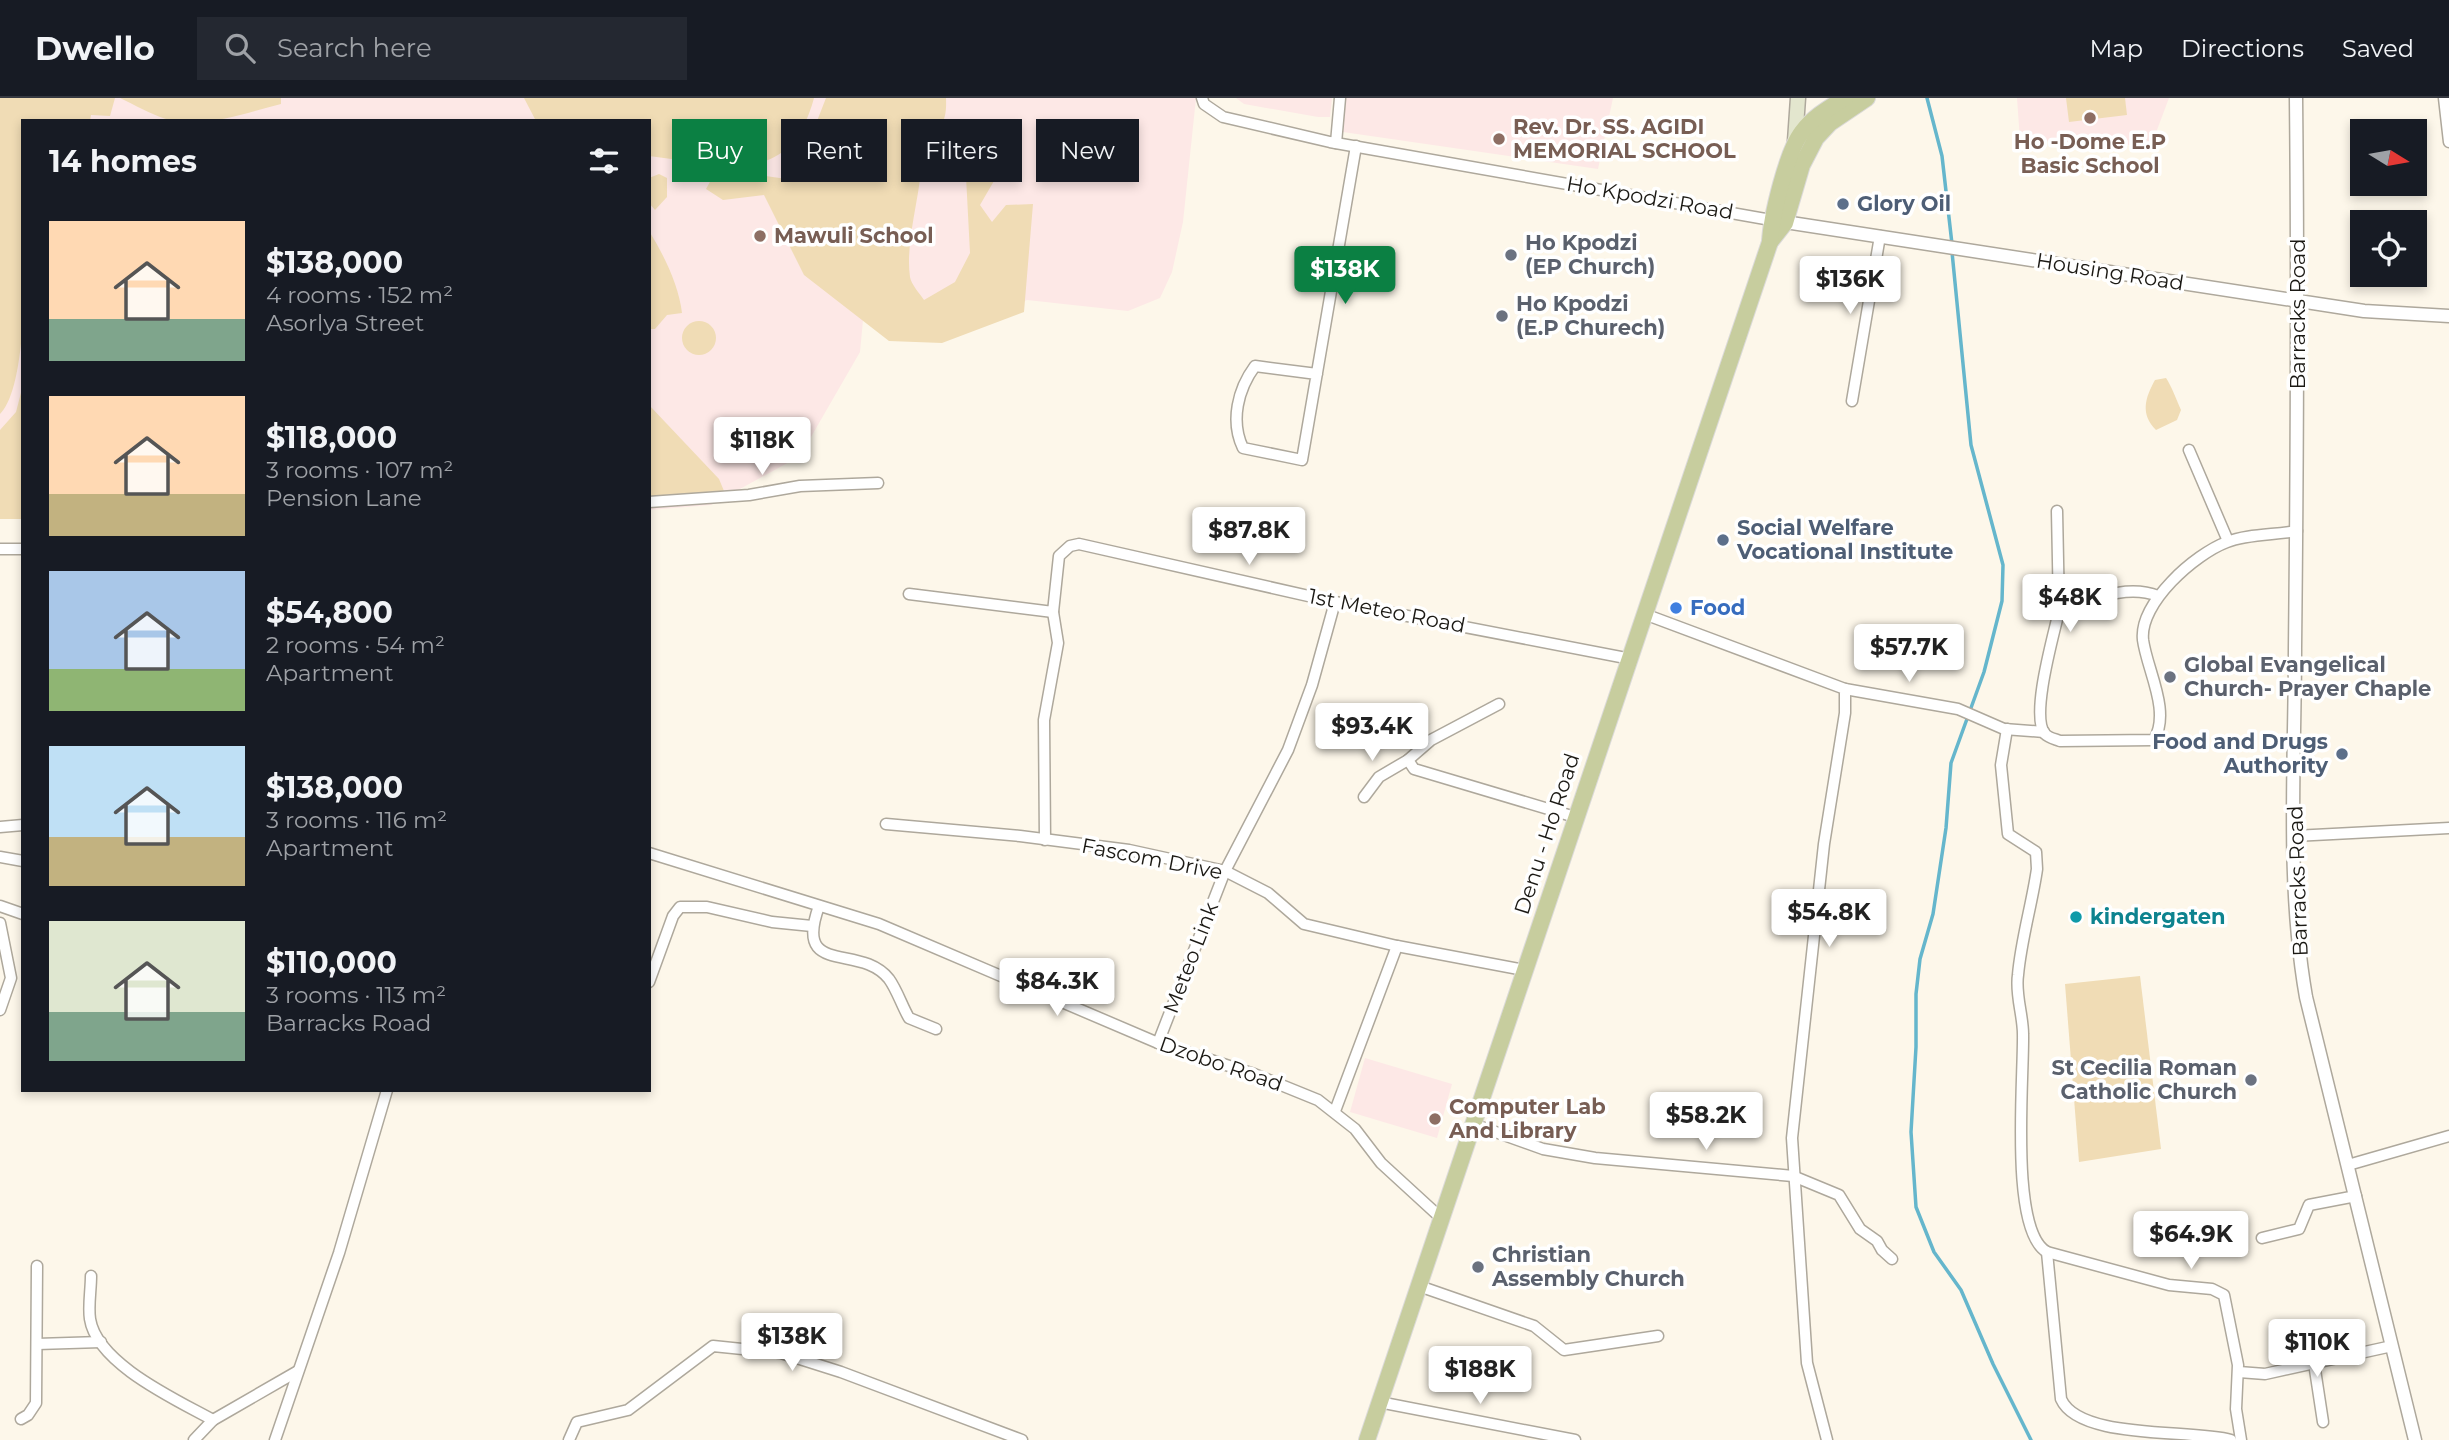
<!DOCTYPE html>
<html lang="en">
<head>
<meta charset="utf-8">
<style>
	:root { --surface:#171b24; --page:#242831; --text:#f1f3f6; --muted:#9ea1a6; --line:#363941; --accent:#0b8043 }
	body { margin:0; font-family:Montserrat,sans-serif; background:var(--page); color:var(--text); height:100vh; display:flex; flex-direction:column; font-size:26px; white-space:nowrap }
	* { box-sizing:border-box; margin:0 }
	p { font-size:23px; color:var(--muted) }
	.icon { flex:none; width:38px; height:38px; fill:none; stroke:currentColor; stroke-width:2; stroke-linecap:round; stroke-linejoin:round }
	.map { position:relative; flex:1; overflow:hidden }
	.drawer { position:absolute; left:21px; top:21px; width:630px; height:973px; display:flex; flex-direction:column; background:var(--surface); border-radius:0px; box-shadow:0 4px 10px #0003 }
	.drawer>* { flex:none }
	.banner { position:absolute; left:672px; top:21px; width:665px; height:63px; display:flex; gap:14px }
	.needle { width:46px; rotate:101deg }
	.controls { position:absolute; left:2350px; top:21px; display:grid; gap:14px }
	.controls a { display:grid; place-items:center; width:77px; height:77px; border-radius:0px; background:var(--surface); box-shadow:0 4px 10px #0003; font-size:35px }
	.price { position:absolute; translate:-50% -60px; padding:0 16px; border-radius:7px; background:#fff; color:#222; font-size:23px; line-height:46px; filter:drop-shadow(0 2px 4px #0008) }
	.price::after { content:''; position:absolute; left:50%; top:42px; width:21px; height:16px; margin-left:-10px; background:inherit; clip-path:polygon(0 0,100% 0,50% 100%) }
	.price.selected { background:var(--accent); color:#fff }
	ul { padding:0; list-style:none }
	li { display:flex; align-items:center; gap:21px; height:175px; padding:0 28px }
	li span { display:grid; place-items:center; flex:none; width:196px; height:140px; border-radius:0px; color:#555 }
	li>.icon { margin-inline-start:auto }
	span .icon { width:84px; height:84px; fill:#fffc; stroke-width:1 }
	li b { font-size:30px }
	h2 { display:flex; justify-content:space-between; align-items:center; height:84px; padding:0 28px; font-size:30px }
	.chip { padding:0 24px; border-radius:0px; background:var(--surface); box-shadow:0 4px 10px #0003; font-size:24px; line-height:63px }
	.chip.selected { background:var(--accent); color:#fff }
	header { display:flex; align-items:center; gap:42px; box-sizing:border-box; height:98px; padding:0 35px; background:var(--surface); border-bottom:2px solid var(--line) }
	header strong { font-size:33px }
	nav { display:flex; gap:38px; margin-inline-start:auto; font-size:24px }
	.search { width:490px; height:63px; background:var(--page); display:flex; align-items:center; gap:18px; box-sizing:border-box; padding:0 24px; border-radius:0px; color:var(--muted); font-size:26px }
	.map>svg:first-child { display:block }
</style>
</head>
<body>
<header>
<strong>Dwello</strong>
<div class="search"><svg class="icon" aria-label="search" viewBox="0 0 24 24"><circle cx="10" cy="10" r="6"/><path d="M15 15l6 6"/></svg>Search here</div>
<nav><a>Map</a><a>Directions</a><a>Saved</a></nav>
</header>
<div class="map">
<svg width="2449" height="1342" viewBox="0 0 2449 1342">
	<rect width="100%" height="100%" fill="#fdf7ea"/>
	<g fill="#fde8e6">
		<polygon points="0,0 884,0 860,254 800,358 711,407 649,412 649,23 23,23 23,420 0,419"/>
		<polygon points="925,0 1196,0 1183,124 1172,174 1160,200 1128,213 1027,202 968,227 939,218 905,189"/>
		<polygon points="1236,0 1332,0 1330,19 1318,19 1244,6"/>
		<polygon points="1345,0 1613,0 1598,71 1343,34"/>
		<polygon points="2017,0 2169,0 2151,48 2020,42"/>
		<polygon points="1365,960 1452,986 1437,1040 1350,1014"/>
	</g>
	<g fill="#f0dcb5">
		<path d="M0 0H115L110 18 91 17 90 23H23C23 79 36 281 0 316Z"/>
		<path d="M120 0H281V6C245 15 203 31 166 21 150 16 135 7 120 0Z"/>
		<path d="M524 0H814C789 92 723 67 649 58V23H536Z"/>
		<path d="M826 0H946C947 24 942 31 921 40 927 82 904 136 910 179 911 186 920 196 924 202L955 184 970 155 964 40 1004 37 998 76 980 107 992 124 1006 107 1033 106 1024 214 942 245 889 243 804 177 764 97 723 102 706 91 717 71 794 82Z"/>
		<polygon points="2066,0 2125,0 2127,17 2069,24"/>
		<polygon points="659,76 667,80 667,99 655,112 649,105 649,80"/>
		<path d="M649 133C664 157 679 188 682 215L667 217 655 231H649Z"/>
		<circle cx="699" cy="240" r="17"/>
		<path d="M2166 280C2171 287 2177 303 2181 312L2177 322 2156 332C2140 316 2145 300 2155 282Z"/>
		<polygon points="23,287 23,421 0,421 0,332 16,314"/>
		<polygon points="649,307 719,381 724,393 709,405 649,407"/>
		<polygon points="2140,878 2161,1051 2079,1064 2065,886"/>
	</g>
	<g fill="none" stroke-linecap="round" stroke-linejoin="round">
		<g stroke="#65b6cc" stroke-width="3.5">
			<polyline points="1927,0 1942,58 1952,146"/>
			<polyline points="1952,154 1971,347 2003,467 2002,503 1984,574 1951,665 1946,730 1933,816 1920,861 1916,896 1916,949 1911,1034 1916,1109 1934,1154 1961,1192 1993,1266 2031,1342"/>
		</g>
		<defs>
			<g id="minor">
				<polyline points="1202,0 1204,6 1223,19 1330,44 1771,122"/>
				<polyline points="2444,0 2449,44"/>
				<polyline points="1336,45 1340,0"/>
				<path d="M1317 276 1255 268C1238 291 1230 323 1243 350L1302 362 1356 48"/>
				<polyline points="1852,303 1880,138"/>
				<polyline points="2189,352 2228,443"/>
				<polyline points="649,404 749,397 800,388 878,385"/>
				<polyline points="2057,413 2059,513"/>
				<polyline points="0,451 23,451"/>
				<polyline points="909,496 1053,514 1059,458 1070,448 1079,446 1335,504 1631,561"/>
				<path d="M2158 498C2125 485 2091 503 2059 513 2054 536 2030 618 2045 636 2049 640 2055 641 2060 643L2154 642C2171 613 2147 572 2143 542 2139 505 2195 456 2227 444 2247 436 2275 437 2297 433"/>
				<polyline points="1647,517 1845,591 1845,615 1824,746 1792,1040 1807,1265 1827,1342"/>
				<polyline points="1845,591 1958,611 2004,631 2044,634"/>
				<polyline points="1499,606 1431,642 1408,662 1414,671 1575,719"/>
				<path d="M2007 631 2001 667 2008 736 2036 754 2037 771C2032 806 2021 842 2018 877 2015 896 2023 917 2023 936 2024 979 2009 1133 2047 1154L2169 1187 2212 1191 2224 1197 2238 1267 2236 1311 2241 1342"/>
				<polyline points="1364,699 1379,679 1408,662"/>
				<polyline points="886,726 1020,738 1129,752 1225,773 1268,795 1304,826 1397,848 1524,872"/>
				<polyline points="0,729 23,727"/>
				<polyline points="2294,738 2449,730"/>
				<polyline points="1045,742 1044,622 1058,545 1053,514"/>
				<polyline points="649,755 879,826 1158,945 1254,976 1318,1002 1355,1031 1381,1065 1441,1120"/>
				<polyline points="0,759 23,763"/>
				<polyline points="0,808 23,816"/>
				<path d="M819 808C793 880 860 844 889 881 897 892 902 908 909 920L936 931"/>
				<polyline points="0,825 11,880 0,912"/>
				<polyline points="649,884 673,818 680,809 707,809 772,824 812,828"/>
				<polyline points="1158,945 1225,773 1288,652 1312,587 1335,504"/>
				<polyline points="1335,1013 1397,848"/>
				<polyline points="1473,1026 1543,1051 1595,1060 1793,1078 1839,1097 1860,1131 1877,1143 1882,1152 1892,1161"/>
				<polyline points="2348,1067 2449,1038"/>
				<polyline points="2262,1140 2299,1131 2309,1107 2356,1098"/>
				<path d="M2047 1154 2061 1301C2079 1342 2190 1331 2231 1342"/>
				<path d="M91 1178C91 1192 88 1208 90 1221 97 1266 177 1302 213 1322"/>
				<polyline points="1419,1188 1534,1228 1564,1252 1658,1238"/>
				<polyline points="37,1246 101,1244"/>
				<polyline points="2314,1265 2323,1324"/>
				<polyline points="2239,1274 2265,1276 2392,1248"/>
				<polyline points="1379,1304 1575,1342"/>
				<polyline points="21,1321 28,1317 36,1305 37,1168"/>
				<polyline points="194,1342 213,1322 298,1273"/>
				<polyline points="275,1342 339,1155 387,992"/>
				<polyline points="569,1342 577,1324 628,1312 713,1248 781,1255 841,1274 1022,1342"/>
			</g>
			<g id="tertiary">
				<path d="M2296 0C2298 184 2297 367 2295 551 2295 666 2286 785 2306 899L2415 1342"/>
				<polyline points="1778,123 2364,213 2449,218"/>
			</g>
			<polyline id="secondary" points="1795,43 1798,0"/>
			<g id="primary">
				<polyline points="1770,144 1785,125 1802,67 1816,40 1830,25 1867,0"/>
				<path d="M1367 1342 1770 144C1771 120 1787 53 1802 34 1813 19 1829 10 1845 0"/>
			</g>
		</defs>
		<use href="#minor" stroke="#aea89c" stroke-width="13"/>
		<use href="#tertiary" stroke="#aea89c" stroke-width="15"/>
		<use href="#secondary" stroke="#aea89c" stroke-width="17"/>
		<use href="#primary" stroke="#dbdad9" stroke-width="18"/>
		<use href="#minor" stroke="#fff" stroke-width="10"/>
		<use href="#tertiary" stroke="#fff" stroke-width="12"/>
		<use href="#secondary" stroke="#e3e6ce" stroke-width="14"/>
		<use href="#primary" stroke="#c7cd9e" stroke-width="16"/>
	</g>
	<g fill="#8d6e63" stroke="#fff" stroke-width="2.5">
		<circle cx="2090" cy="20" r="7"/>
		<circle cx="1499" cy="41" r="7"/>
		<circle cx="760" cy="138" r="7"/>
		<circle cx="1435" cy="1021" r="7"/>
	</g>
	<g fill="#5c6f8a" stroke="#fff" stroke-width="2.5">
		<circle cx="1843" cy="106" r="7"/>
		<circle cx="1723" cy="442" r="7"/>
		<circle cx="2342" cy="656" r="7"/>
	</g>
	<g fill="#6b7280" stroke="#fff" stroke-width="2.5">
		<circle cx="1511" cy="157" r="7"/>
		<circle cx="1502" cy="218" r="7"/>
		<circle cx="2170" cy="579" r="7"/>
		<circle cx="2251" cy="982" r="7"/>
		<circle cx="1478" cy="1169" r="7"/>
	</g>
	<circle fill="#3f7fe0" stroke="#fff" stroke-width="2.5" cx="1676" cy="510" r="7"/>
	<circle fill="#0f9aa8" stroke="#fff" stroke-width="2.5" cx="2076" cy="819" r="7"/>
	<g text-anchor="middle" stroke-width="7" stroke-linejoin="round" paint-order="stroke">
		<g font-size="21" font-weight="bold" fill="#785e54" stroke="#fff" text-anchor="start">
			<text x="1513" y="36">Rev. Dr. SS. AGIDI<tspan x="1513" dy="24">MEMORIAL SCHOOL</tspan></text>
			<text x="2090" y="51" text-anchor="middle">Ho -Dome E.P<tspan x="2090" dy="24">Basic School</tspan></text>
			<text x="774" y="145">Mawuli School</text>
			<text x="1449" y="1016">Computer Lab<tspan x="1449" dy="24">And Library</tspan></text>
		</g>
		<g font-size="21" fill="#1b1914" stroke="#fff">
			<text transform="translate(1650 100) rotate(10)" y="7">Ho Kpodzi Road</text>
			<text transform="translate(2110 174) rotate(9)" y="7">Housing Road</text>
			<text transform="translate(2298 216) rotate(-90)" y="7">Barracks Road</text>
			<text transform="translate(1387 513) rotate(11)" y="7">1st Meteo Road</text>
			<text transform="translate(1547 736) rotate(-72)" y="7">Denu - Ho Road</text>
			<text transform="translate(1152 761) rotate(11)" y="7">Fascom Drive</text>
			<text transform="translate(2298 783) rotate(-92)" y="7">Barracks Road</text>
			<text transform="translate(1191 860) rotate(-69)" y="7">Meteo Link</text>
			<text transform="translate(1221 966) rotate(19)" y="7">Dzobo Road</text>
		</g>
		<g font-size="21" font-weight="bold" fill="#4e5e75" stroke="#fff" text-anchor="start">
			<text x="1857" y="113">Glory Oil</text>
			<text x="1737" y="437">Social Welfare<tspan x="1737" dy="24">Vocational Institute</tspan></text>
			<text x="2328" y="651" text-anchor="end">Food and Drugs<tspan x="2328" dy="24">Authority</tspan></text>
		</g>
		<g font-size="21" font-weight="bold" fill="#5b616d" stroke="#fff" text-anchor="start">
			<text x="1525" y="152">Ho Kpodzi<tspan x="1525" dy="24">(EP Church)</tspan></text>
			<text x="1516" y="213">Ho Kpodzi<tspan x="1516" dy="24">(E.P Churech)</tspan></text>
			<text x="2184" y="574">Global Evangelical<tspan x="2184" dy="24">Church- Prayer Chaple</tspan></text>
			<text x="2237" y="977" text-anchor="end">St Cecilia Roman<tspan x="2237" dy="24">Catholic Church</tspan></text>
			<text x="1492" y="1164">Christian<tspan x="1492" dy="24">Assembly Church</tspan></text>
		</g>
		<g font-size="21" font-weight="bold" fill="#366cbe" stroke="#fff" text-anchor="start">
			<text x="1690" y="517">Food</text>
		</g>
		<g font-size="21" font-weight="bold" fill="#0d838f" stroke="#fff" text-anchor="start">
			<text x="2090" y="826">kindergaten</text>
		</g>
	</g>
</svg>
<div class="controls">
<a><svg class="needle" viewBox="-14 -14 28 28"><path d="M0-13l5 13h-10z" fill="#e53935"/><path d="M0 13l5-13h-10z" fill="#9ea1a6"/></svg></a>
<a><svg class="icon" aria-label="locate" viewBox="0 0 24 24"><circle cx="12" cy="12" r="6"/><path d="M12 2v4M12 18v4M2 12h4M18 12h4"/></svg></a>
</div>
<b class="price selected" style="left:1345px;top:208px">$138K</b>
<b class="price" style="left:1850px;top:218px">$136K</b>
<b class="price" style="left:762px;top:379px">$118K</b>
<b class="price" style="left:1249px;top:469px">$87.8K</b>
<b class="price" style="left:2070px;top:536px">$48K</b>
<b class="price" style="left:1909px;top:586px">$57.7K</b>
<b class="price" style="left:1372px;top:665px">$93.4K</b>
<b class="price" style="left:1829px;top:851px">$54.8K</b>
<b class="price" style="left:1057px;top:920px">$84.3K</b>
<b class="price" style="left:1706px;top:1054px">$58.2K</b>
<b class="price" style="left:2191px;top:1173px">$64.9K</b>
<b class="price" style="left:792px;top:1275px">$138K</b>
<b class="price" style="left:2317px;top:1281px">$110K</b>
<b class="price" style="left:1480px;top:1308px">$188K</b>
<div class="banner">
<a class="chip selected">Buy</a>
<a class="chip">Rent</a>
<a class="chip">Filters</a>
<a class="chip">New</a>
</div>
<section class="drawer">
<h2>14 homes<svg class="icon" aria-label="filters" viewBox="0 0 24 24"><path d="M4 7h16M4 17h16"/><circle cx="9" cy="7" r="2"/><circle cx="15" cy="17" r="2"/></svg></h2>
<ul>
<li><span style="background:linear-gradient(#ffd9b3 70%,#7fa58c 0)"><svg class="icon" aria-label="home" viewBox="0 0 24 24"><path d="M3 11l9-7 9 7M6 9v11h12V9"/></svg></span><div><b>$138,000</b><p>4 rooms · 152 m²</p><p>Asorlya Street</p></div></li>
<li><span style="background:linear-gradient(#ffd9b3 70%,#c2b280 0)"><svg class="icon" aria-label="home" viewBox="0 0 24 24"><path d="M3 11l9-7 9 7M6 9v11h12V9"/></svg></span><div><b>$118,000</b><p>3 rooms · 107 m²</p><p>Pension Lane</p></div></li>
<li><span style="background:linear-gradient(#a9c7e8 70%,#8fb573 0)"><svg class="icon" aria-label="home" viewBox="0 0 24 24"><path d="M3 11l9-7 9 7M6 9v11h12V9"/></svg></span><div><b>$54,800</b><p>2 rooms · 54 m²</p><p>Apartment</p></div></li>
<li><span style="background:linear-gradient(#bfe0f5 65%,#c2b280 0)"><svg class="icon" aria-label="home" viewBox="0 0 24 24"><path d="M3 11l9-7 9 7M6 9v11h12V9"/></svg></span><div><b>$138,000</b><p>3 rooms · 116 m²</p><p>Apartment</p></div></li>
<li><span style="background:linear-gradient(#dfe7d0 65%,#7fa58c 0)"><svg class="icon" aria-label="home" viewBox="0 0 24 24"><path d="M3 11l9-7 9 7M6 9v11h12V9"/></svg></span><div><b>$110,000</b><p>3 rooms · 113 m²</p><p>Barracks Road</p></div></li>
</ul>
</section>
</div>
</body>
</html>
